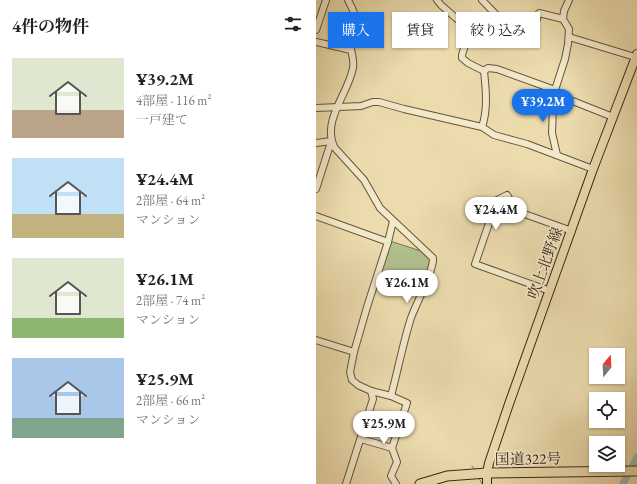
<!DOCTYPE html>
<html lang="ja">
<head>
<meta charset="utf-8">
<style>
	:root { --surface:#fff; --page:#f2f2f2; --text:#222; --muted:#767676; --accent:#1a73e8 }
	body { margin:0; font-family:"EB Garamond","Noto Serif JP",serif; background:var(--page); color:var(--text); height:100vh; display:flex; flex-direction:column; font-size:15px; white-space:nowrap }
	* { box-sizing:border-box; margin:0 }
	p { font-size:13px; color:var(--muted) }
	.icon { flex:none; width:22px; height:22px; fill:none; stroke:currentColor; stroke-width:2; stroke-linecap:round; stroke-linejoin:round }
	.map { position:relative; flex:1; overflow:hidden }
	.drawer { display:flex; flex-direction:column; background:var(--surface); width:316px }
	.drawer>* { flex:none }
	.top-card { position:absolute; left:12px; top:12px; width:249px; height:36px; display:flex; gap:8px }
	.needle { width:26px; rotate:18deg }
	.buttons { position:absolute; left:273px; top:348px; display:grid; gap:8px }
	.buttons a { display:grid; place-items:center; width:36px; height:36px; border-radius:0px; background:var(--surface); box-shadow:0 1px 3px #0004; font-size:20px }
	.price { position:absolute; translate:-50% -34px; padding:0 9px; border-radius:14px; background:#fff; color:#222; font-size:13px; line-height:26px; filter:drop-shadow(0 1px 2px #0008) }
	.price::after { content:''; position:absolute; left:50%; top:24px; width:12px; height:9px; margin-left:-6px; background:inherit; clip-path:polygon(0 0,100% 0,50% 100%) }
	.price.active { background:var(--accent); color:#fff }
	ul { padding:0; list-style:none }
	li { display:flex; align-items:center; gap:12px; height:100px; padding:0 12px }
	li span { display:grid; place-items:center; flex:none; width:112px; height:80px; border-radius:0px; color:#555 }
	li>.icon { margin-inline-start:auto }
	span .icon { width:48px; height:48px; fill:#fffc; stroke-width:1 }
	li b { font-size:17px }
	h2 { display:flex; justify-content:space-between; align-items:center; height:48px; padding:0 12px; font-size:17px }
	.pill { padding:0 14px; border-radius:0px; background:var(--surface); box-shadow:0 1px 3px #0004; font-size:14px; line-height:36px }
	.pill.active { background:var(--accent); color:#fff }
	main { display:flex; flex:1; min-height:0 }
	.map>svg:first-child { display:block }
</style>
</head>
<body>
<main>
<section class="drawer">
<h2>4件の物件<svg class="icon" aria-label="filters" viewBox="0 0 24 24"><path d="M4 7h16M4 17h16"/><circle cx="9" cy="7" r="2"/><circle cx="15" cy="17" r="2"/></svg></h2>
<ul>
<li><span style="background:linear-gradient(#dfe7d0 65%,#b9a48a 0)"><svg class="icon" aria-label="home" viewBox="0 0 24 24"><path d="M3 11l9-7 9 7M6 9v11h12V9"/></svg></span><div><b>¥39.2M</b><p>4部屋 · 116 m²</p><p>一戸建て</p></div></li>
<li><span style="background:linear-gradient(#bfe0f5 70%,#c2b280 0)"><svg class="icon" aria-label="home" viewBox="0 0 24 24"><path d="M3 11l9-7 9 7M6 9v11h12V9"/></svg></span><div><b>¥24.4M</b><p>2部屋 · 64 m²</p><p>マンション</p></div></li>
<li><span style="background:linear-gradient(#dfe7d0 75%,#8fb573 0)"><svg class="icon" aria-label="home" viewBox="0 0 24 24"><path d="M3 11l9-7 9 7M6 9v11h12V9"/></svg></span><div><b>¥26.1M</b><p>2部屋 · 74 m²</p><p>マンション</p></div></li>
<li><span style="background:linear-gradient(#a9c7e8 75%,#7fa58c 0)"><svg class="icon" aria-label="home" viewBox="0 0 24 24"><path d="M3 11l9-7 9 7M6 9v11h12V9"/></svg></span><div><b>¥25.9M</b><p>2部屋 · 66 m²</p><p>マンション</p></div></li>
</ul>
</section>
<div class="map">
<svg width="321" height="484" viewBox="0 0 321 484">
	<rect width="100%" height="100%" fill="#ebdbad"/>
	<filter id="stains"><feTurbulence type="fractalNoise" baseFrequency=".005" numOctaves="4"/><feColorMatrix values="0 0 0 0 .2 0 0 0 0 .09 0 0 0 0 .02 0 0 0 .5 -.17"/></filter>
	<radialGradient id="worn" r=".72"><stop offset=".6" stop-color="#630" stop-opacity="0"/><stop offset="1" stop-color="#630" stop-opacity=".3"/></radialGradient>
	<polygon fill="#b1c18f" stroke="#767452" points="74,241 111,253 115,257 115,263 101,294 90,290 59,286"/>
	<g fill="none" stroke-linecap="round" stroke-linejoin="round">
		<g stroke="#737f72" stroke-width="1">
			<polyline points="156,466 159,470"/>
			<polyline points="163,478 166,484"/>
		</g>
		<polyline stroke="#99bab1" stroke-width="7" points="307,484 321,457"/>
		<defs>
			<g id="minor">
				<path d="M32 0C36 8 40 14 38 23 36 27 34 31 34 35 32 46 39 57 37 68 32 94 6 120 18 147L48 180 64 208 117 258C118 270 100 304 95 318 87 343 82 370 75 396"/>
				<polyline points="121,0 125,5 141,19 153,26 154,29 146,55 146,58 152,63 168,71"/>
				<polyline points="166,0 189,24 212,32 216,31 223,13 247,19"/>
				<polyline points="0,30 10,0"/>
				<polyline points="253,37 319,57"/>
				<polyline points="0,42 35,50"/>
				<polyline points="168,71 172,68 181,69 239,90"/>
				<polyline points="239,94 297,117"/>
				<polyline points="0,108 45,106 57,102 63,102 88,109 166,127 178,135 211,144 277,169"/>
				<path d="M166 127C172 109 170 90 168 71"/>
				<polyline points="0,143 15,141"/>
				<polyline points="241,155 236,133 237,107 239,90 249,59 252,44 253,29 247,19 248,11 253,0"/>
				<polyline points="0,189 14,145 16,143"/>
				<polyline points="0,216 72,242"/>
				<polyline points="77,221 72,242 51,307 38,352 34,372 36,380 42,385 55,391 75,396 91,403 76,448 81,462 75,476 80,484"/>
				<polyline points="234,291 159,264 181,200 191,195 200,211 256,231"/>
				<polyline points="0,340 38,352"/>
				<polyline points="45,439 76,448"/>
				<polyline points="30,484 57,399 55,391"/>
			</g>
			<polyline id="major" points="171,484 171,473 173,463 193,404 277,169 321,54"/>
			<polyline id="highway" points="104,484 131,476 171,473 321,471"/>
		</defs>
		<use href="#minor" stroke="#66543a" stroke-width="8"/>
		<use href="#major" stroke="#3a2714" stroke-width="10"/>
		<use href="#highway" stroke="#3a2714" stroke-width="11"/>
		<use href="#minor" stroke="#f2e8ca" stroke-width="6"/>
		<use href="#major" stroke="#ebdbad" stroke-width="8"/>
		<use href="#highway" stroke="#ebdbad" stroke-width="9"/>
	</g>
	<g text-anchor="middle" stroke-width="3.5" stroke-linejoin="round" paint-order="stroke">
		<g font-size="15" fill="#3a2714" stroke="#f2e8ca">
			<text transform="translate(229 263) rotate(-70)" y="5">吹上北野線</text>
			<text transform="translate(212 459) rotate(-1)" y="5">国道322号</text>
		</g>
	</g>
	<rect width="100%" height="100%" filter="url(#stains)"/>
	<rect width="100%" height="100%" fill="url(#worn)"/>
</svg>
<div class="buttons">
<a><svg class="needle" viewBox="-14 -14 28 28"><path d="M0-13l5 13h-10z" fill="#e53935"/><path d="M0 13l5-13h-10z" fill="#767676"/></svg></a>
<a><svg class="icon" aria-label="locate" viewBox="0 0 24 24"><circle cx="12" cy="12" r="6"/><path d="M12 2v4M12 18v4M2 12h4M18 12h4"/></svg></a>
<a><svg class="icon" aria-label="layers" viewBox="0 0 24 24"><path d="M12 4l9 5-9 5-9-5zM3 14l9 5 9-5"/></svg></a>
</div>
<b class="price active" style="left:227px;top:123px">¥39.2M</b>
<b class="price" style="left:180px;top:231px">¥24.4M</b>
<b class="price" style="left:91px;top:304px">¥26.1M</b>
<b class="price" style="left:68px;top:445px">¥25.9M</b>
<div class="top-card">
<a class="pill active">購入</a>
<a class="pill">賃貸</a>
<a class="pill">絞り込み</a>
</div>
</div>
</main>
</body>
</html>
